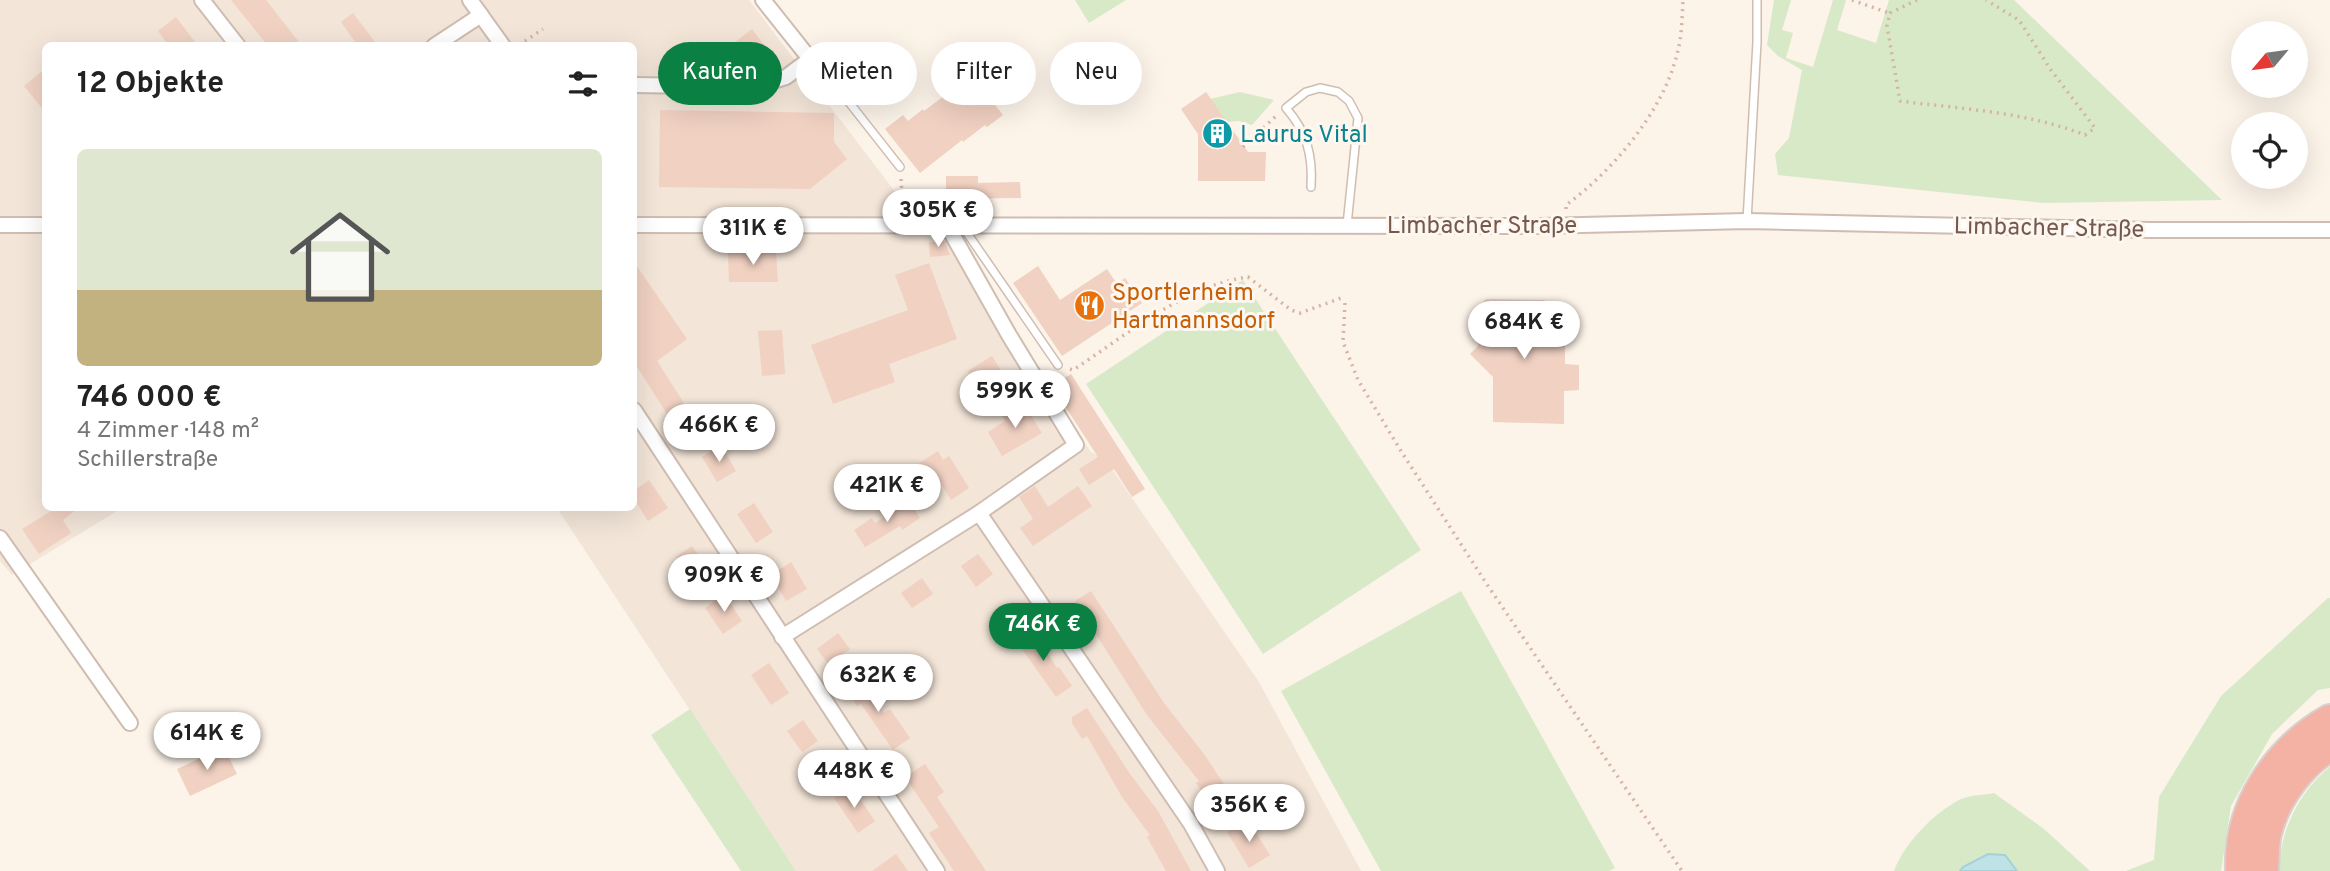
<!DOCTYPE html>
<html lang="de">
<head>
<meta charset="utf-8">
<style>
	:root { --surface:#fff; --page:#f2f2f2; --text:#222; --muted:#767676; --line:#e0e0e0; --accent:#0b8043 }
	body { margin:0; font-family:Overpass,sans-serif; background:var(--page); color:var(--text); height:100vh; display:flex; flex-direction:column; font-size:26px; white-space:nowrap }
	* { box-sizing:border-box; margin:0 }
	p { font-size:23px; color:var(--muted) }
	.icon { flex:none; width:38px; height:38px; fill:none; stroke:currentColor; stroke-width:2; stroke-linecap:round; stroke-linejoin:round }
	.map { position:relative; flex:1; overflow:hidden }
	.side { position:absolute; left:42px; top:42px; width:595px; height:469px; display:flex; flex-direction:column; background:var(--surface); border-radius:10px; box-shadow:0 7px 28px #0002 }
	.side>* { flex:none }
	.top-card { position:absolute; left:658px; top:42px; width:665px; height:63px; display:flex; gap:14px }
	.needle { width:46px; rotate:241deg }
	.tools { position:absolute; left:2231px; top:21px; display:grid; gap:14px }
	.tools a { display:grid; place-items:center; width:77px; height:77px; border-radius:50%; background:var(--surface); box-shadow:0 7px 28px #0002; font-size:35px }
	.price { position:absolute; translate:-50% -60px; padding:0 16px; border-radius:24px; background:#fff; color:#222; font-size:23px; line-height:46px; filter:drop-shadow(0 2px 4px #0008) }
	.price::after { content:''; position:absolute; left:50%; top:42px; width:21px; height:16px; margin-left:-10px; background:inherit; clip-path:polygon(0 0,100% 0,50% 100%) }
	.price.selected { background:var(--accent); color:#fff }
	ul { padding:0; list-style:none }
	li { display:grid; align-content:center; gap:14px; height:371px; padding:0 35px }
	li+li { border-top:2px solid var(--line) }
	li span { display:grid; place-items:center; height:217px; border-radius:10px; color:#555 }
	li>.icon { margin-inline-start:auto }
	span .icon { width:126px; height:126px; fill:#fffc; stroke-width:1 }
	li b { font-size:30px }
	h2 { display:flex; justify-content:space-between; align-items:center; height:84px; padding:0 35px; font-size:30px }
	.chip { padding:0 24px; border-radius:32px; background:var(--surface); box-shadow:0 7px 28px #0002; font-size:24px; line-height:63px }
	.chip.selected { background:var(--accent); color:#fff }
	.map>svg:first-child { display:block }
</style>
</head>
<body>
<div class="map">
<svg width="2330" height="871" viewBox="0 0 2330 871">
	<rect width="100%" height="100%" fill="#fcf3e9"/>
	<polygon fill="#f3e5d8" points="0,0 749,0 931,239 964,243 1038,376 1091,452 1105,459 1259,682 1361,871 796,871 557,508 634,508 634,46 46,46 46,508 122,508 12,575 0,561"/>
	<g fill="#d8e9c8">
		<polygon points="1075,0 1126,0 1089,23"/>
		<polygon points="1774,0 1791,0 1782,30 1793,33 1786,58 1813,67 1833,0 1846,0 1837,30 1876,43 1889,0 2014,0 2222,200 2044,203 1778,175 1775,154 1789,138 1802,70 1778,56 1767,45"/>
		<polygon points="1240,92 1274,100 1252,125 1239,121 1227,122 1210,99"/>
		<polygon points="1243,280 1421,550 1263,654 1086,384"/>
		<polygon points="1461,591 1615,868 1609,871 1381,871 1281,691"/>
		<polygon points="2328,598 2330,598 2330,688 2318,690 2272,734 2231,806 2221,871 2126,871 2154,860 2159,797 2221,696"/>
		<polygon points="690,709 796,871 741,871 651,735"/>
		<path d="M2330 767V871H2280C2278 833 2300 790 2330 767Z"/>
		<path d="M1994 793 2044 829 2090 871H2017L2016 868 1963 867 1960 871H1894C1905 842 1934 813 1961 799 1971 795 1984 795 1994 793Z"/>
	</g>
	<polygon fill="#bee2e5" stroke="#a5d2d6" stroke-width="2" points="1988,854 2005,855 2017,871 1960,871 1963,867"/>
	<g fill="#f0d1c2">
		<polygon points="231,0 266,0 302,46 268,46"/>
		<polygon points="353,13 378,46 358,46 341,22"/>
		<polygon points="176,17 198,46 169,46 158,31"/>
		<polygon points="752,29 767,49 749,63 734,43"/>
		<polygon points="873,56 894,84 874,99 853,71"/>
		<polygon points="46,68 46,113 24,86"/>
		<polygon points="974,78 1003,115 987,127 985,125 963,142 962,140 920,173 885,129 903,115 908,121 923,109 924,111 952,90 954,93"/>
		<polygon points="1206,92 1248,152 1266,152 1265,181 1198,181 1198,134 1181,109"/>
		<polygon points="660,110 834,113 834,142 847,159 810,189 659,187"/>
		<polygon points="946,176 978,176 978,183 1020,182 1021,198 946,199"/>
		<polygon points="945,241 950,255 930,257 929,242"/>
		<polygon points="728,252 776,252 778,282 729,282"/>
		<polygon points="634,262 687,339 657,361 684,403 667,414 634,362"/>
		<polygon points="929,263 957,339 889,364 895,382 833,404 811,345 908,310 895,275"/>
		<polygon points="1038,266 1060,300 1107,269 1117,284 1125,278 1142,303 1062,356 1013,283"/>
		<polygon points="1486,299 1544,300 1554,309 1556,344 1565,346 1565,364 1579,365 1579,390 1564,391 1564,424 1493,422 1493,377 1470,354 1478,346 1476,309"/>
		<polygon points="782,330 785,374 762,376 758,331"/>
		<polygon points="992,356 1005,377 980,391 968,371"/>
		<polygon points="1071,374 1145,489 1132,497 1114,469 1089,485 1079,469 1098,457 1052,386"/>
		<polygon points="1023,403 1042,433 1002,456 988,432 1005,421 1002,416"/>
		<polygon points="721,445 736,471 717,482 702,457"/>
		<polygon points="938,451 943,460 949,456 969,488 951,500 938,479 927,485 915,466"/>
		<polygon points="649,480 668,508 648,521 634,499 634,491"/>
		<polygon points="1035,486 1048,507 1078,486 1092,506 1033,546 1020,528 1033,519 1019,497"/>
		<polygon points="909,501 920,518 902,530 900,526 865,547 854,530 872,518 875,523"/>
		<polygon points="754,503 773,532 756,543 737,514"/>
		<polygon points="56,508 78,508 63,520 71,533 39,554 22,529"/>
		<polygon points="692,546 705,565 690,576 676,557"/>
		<polygon points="978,554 993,574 976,587 961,566"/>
		<polygon points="791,562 807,589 786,601 771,575"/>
		<polygon points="922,578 933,594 912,608 901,593"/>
		<polygon points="1091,591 1164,703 1204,754 1229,792 1211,804 1196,783 1199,781 1147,715 1075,601"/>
		<polygon points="724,594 742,621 723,634 705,608"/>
		<polygon points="1031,628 1057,668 1059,667 1072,686 1056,697 1015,639"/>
		<polygon points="838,633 850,649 829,665 817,649"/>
		<polygon points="769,663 789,693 771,705 751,675"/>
		<polygon points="860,676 884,713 890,709 910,738 893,750 861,704 857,706 845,686"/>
		<polygon points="1087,708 1130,774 1158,811 1191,871 1166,871 1147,837 1150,835 1122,797 1087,736 1082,739 1072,723 1072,717"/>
		<polygon points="803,720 818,741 802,752 787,731"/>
		<polygon points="224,747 237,774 190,796 177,769"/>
		<polygon points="925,764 944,792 937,797 986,871 954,871 929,833 939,827 905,777"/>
		<polygon points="851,786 875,821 858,833 834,798"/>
		<polygon points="1248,820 1270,855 1249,868 1227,832"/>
		<polygon points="896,854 908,871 872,871"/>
	</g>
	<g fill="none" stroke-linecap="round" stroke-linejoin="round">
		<defs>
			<g id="service">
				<polyline points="811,59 837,87 900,167"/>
				<path d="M1311 187C1313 156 1307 132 1286 108L1306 92 1320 88 1338 92 1349 101 1358 118 1347 225"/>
				<polyline points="1747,221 1757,42 1757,0"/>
				<polyline points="963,227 1058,365"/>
			</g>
			<g id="minor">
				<polyline points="202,0 238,46"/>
				<polyline points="470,0 503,46"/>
				<polyline points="434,46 481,15"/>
				<polyline points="634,85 755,87 786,77 810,59 763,0"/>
				<polyline points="0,225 46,225"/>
				<polyline points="634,225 1541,226 1747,221 2150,230 2330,230"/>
				<polyline points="634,410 937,871"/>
				<polyline points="979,513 1191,824 1217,871"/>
				<polyline points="0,538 130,723"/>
				<polyline points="782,637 979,513 1076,445 1009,335 948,227"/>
			</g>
			<g id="motorway">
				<path d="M2240 871C2237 807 2276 750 2330 719"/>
				<path d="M2264 871C2265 859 2264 845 2267 833 2275 800 2300 764 2330 747"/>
			</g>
		</defs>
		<use href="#service" stroke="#cfbdb1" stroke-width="10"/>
		<use href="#minor" stroke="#cfbdb1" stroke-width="18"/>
		<use href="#motorway" stroke="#d8d1cd" stroke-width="32"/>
		<g stroke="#d5b4a5" stroke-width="3.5" stroke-dasharray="2 5" stroke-linecap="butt">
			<polyline points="1852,0 1889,13"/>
			<path d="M1917 0 1890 13 1887 26 1900 101C1962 109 2027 112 2085 135L2095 128 2051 70 2019 20 1986 0"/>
			<polyline points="519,45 543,29"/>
			<polyline points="1243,147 1276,116"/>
			<polyline points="901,179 903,210"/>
			<path d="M1566 209V205C1612 172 1664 110 1677 54 1682 37 1682 18 1683 0"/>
			<polyline points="1345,303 1343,342 1358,380 1401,451 1486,583 1682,871"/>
			<path d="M1070 369 1073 370C1127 335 1183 286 1248 277L1291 310 1300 313 1344 297"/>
		</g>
		<use href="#service" stroke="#fff" stroke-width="7"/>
		<use href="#minor" stroke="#fff" stroke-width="14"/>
		<use href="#motorway" stroke="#f3b2a3" stroke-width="28"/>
	</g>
	<defs>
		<symbol id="building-disc" viewBox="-11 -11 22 22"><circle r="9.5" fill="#0f9aa8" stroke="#fef7f0"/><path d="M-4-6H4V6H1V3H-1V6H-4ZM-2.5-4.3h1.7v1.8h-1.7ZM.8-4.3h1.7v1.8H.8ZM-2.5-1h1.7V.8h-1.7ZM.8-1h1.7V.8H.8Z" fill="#fff"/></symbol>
		<symbol id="restaurant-disc" viewBox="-11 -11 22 22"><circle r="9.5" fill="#e8710a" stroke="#fef7f0"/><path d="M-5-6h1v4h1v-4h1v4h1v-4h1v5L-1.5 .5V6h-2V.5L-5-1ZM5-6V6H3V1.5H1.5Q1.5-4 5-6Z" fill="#fff"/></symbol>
	</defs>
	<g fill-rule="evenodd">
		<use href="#building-disc" x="1200" y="116" width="35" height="35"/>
		<use href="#restaurant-disc" x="1072" y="288" width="35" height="35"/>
	</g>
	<g text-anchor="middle" stroke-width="6" stroke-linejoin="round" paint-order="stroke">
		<g font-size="24" fill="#0d838f" stroke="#fef7f0" text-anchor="start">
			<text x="1240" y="142">Laurus Vital</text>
		</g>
		<g font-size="24" fill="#75594d" stroke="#fef7f0">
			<text x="1482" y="233">Limbacher Straße</text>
			<text transform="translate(2049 227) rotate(1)" y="8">Limbacher Straße</text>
		</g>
		<g font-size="24" fill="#c56008" stroke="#fef7f0" text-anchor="start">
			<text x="1112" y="300">Sportlerheim<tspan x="1112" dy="28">Hartmannsdorf</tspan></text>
		</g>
	</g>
</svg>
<div class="tools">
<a><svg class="needle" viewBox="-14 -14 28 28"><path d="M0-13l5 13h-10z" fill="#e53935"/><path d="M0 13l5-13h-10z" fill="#767676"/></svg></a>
<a><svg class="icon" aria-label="locate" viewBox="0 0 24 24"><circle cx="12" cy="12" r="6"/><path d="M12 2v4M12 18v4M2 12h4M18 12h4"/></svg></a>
</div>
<b class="price" style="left:938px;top:249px">305K €</b>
<b class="price" style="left:753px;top:267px">311K €</b>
<b class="price" style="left:1524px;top:361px">684K €</b>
<b class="price" style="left:1015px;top:430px">599K €</b>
<b class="price" style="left:719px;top:464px">466K €</b>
<b class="price" style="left:887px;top:524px">421K €</b>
<b class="price" style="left:724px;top:614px">909K €</b>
<b class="price selected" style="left:1043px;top:663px">746K €</b>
<b class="price" style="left:878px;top:714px">632K €</b>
<b class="price" style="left:207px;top:772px">614K €</b>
<b class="price" style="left:854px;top:810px">448K €</b>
<b class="price" style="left:1249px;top:844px">356K €</b>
<div class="top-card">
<a class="chip selected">Kaufen</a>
<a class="chip">Mieten</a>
<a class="chip">Filter</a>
<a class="chip">Neu</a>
</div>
<section class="side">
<h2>12 Objekte<svg class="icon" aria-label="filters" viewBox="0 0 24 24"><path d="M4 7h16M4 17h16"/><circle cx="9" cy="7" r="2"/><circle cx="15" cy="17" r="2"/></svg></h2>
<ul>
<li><span style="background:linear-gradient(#dfe7d0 65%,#c2b280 0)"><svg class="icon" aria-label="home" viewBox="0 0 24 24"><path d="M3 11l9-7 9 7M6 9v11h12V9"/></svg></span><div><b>746 000 €</b><p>4 Zimmer · 148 m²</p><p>Schillerstraße</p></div></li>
</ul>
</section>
</div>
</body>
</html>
